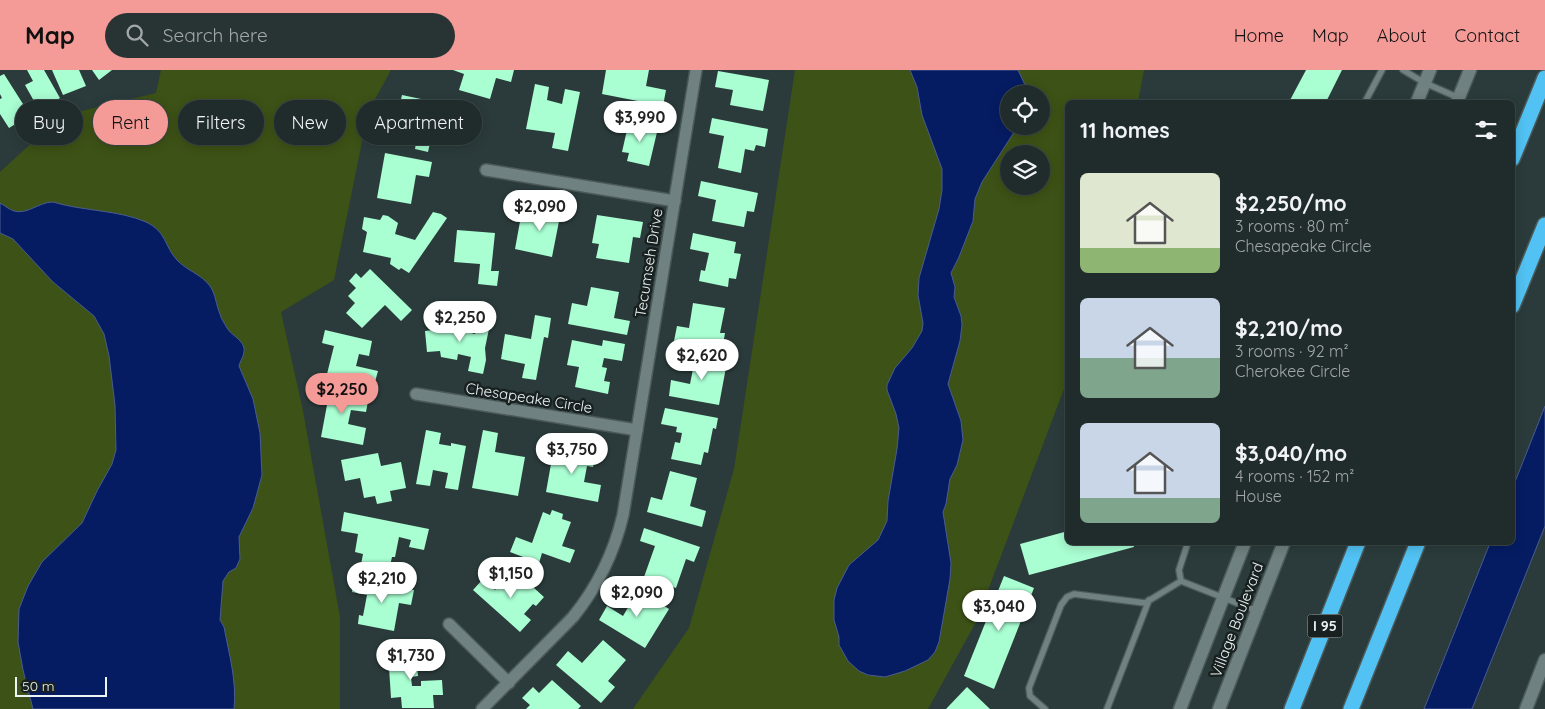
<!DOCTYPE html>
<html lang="en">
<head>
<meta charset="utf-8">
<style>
	:root { --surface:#202c2c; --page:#283434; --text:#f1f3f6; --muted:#a2a7a9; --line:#3d4848; --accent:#f59b97 }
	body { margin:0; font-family:Quicksand,sans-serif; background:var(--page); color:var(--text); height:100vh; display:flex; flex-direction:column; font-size:19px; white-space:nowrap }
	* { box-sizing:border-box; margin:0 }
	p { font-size:16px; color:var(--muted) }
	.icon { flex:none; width:28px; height:28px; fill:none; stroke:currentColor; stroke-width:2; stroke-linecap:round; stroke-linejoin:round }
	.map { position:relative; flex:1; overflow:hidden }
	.panel { position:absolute; left:1065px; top:30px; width:450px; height:445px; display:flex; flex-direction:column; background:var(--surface); border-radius:8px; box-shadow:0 2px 12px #0003,0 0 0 1px var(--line) }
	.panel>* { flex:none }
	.hud { position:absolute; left:15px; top:30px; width:475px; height:45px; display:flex; gap:10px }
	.tools { position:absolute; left:1000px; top:15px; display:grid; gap:10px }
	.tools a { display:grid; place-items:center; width:50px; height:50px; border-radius:50%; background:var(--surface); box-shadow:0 2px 12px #0003,0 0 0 1px var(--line); font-size:25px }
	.scale { position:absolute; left:15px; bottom:12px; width:92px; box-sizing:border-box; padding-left:5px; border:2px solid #ebf5f5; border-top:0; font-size:14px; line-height:18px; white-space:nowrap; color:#ebf5f5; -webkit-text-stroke:4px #192020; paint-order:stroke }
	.price { position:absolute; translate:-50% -42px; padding:0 11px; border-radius:18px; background:#fff; color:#222; font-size:16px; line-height:32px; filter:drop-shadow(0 1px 2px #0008) }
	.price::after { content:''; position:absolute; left:50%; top:30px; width:15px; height:11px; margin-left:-8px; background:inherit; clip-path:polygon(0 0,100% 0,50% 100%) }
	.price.selected { background:var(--accent); color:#111 }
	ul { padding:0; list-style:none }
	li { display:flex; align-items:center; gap:15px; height:125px; padding:0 15px }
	li span { display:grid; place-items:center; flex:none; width:140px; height:100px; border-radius:8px; color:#555 }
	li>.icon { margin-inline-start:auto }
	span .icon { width:60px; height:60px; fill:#fffc; stroke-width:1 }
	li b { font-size:21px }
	h2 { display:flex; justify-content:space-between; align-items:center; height:60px; padding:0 15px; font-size:21px }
	.chip { padding:0 18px; border-radius:22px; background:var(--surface); box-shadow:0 2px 12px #0003,0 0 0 1px var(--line); font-size:18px; line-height:45px }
	.chip.selected { background:var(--accent); color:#111 }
	header { display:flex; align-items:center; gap:30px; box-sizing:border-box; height:70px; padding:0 25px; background:var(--accent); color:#111 }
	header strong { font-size:24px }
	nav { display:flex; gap:28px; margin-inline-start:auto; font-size:18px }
	.search { width:350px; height:45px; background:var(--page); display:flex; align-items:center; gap:12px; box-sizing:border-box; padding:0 18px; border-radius:28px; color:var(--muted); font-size:19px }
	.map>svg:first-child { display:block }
</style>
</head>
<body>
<header>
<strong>Map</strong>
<div class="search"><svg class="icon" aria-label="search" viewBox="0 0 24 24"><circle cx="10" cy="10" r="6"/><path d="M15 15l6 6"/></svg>Search here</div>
<nav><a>Home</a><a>Map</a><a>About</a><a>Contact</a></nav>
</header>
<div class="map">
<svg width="1545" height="639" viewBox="0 0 1545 639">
	<rect width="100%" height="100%" fill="#2b3b3b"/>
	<g fill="#3d5216" fill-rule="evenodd">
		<polygon points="161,0 391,0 368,42 334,210 281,242 303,341 340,547 340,639 0,639 0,102 61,46 156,23"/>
		<path d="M795 0H1144L1138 32H1068L1067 311 976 552 928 639H633L689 558 734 399ZM1009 24H1041V56H1009ZM1009 84H1041V116H1009Z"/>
	</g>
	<g fill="#051c63" stroke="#4a5d8f">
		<polygon points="910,0 1018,0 1026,17 1027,24 1009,24 1009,56 1018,56 982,112 975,129 973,151 959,187 951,203 955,217 954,227 961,246 962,255 960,271 948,314 961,351 963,370 957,395 950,409 946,434 943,442 951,493 950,509 939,572 935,582 928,590 905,601 885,607 868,605 859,601 848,591 839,575 839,567 834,550 834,530 837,518 849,495 878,470 887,451 888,431 897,379 899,358 896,344 887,320 887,315 895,298 912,278 922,261 923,253 918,225 919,208 939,139 942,120 942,99 922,45 917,17"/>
		<path d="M53 132C82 141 119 140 146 152 167 162 164 176 177 190 186 200 201 204 210 216 216 225 216 235 220 244 221 249 225 254 227 258 231 265 242 269 244 278 245 285 240 291 239 296L253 329 260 363 262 405 253 438 239 467 240 489 236 498 229 502 223 511 220 550 224 557C229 584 237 611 234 639H33L23 600 18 572 19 539 28 516 42 492 82 453 97 421 112 394 116 380 115 335 109 286 104 264 94 246 53 212 13 169 0 163V133C4 135 10 140 14 141 27 145 39 132 53 132Z"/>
		<polygon points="1545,336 1545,456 1472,639 1424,639 1490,473 1512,472 1513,417"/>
	</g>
	<g fill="#a9fed2">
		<polygon points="27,0 44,0 60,28 39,40 25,15 33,11"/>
		<polygon points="52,0 79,0 86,16 63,25"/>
		<polygon points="92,0 112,0 99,10"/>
		<polygon points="453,0 514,0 511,12 496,8 490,29 459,20 464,4"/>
		<polygon points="606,0 649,0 646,16 666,20 663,36 602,24"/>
		<polygon points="1306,0 1342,0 1326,32 1289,32"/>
		<polygon points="718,1 769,10 763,41 730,35 733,20 715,17"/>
		<polygon points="4,4 30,45 9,58 0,44 0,29 2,28 0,24 0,6"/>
		<polygon points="535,14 549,17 547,30 562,34 565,19 580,22 568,81 552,78 555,63 526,59"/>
		<polygon points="402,25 464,38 461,53 442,49 436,75 430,73 428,82 415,79 416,73 406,71 410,49 397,47"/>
		<polygon points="712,48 768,59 765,77 756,75 754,81 745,79 741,103 718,98 724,66 709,63"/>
		<polygon points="629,51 658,58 649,96 627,91 629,83 622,82"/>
		<polygon points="385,83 432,92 429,107 416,105 411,134 377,128"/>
		<polygon points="701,111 758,123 754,142 747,141 744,157 712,151 716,130 698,126"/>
		<polygon points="546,133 562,136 552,187 515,179 521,146 542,151"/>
		<polygon points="433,142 441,144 447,148 409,203 401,198 399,200 390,194 391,188 363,182 367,162 362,159 364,147 380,150 383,145 388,146 398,153 395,164 415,170"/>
		<polygon points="597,145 643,152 640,168 633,167 629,193 596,188 599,174 592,173"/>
		<polygon points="457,160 495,163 491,201 499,201 497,216 478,214 480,194 454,192"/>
		<polygon points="693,163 736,172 734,183 741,184 736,209 729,208 728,217 699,211 701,200 705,201 709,183 690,179"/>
		<polygon points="370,199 412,240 401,251 385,235 362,258 346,243 355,233 348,226 356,218 349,211 356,203 361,208"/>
		<polygon points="591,217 619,222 614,248 630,251 627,265 568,254 572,233 587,236"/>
		<polygon points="693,233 725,238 720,263 725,263 722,280 674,271 677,256 689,258"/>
		<polygon points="535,245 551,248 548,268 544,267 536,310 522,308 525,294 501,289 505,264 531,269"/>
		<polygon points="451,247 464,250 462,261 475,264 478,251 490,254 485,278 486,290 483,304 468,301 471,287 458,284 457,290 441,287 440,281 427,282 425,261 440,259"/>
		<polygon points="325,260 372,271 369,286 359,284 356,296 378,301 373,319 326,308 334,276 322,273"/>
		<polygon points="572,270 602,276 603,270 625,274 622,291 604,288 602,297 607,298 604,311 610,312 608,324 575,317 579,297 567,295"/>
		<polygon points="689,285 727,292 719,335 669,326 671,310 690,314 693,299 687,298"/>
		<polygon points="321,317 369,326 366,342 351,340 348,354 366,358 363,375 321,367 327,335 318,333"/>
		<polygon points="665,338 718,348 716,359 713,358 708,383 704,382 701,395 671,389 675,372 680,373 682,363 676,362 677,357 661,354"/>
		<polygon points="426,360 441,363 439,374 451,376 451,373 466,376 458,420 445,418 448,403 433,400 430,416 416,414"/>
		<polygon points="483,360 498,363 495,382 525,387 518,426 472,418"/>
		<polygon points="554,377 596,385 593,397 587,396 584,412 601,415 598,432 546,422"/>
		<polygon points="378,383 381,396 401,392 406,418 390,421 392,431 377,434 375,426 364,428 360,408 345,411 341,390"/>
		<polygon points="670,401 697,408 690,436 706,441 702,457 647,442 651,427 662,430"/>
		<polygon points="552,440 563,444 562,449 571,452 562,476 575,480 570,493 542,483 539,493 510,482 516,467 532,473 543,442 550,445"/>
		<polygon points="344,442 429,459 424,480 409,477 411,470 399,467 395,487 392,487 388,505 360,500 363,484 355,482 358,464 341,461"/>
		<polygon points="644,458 700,477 694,492 686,489 676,518 644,507 655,476 640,471"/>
		<polygon points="1068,461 1068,472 1133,472 1134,477 1029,505 1020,474"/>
		<polygon points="513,499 544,527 536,536 533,534 524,544 531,550 520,562 473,520 483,509 495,520"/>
		<polygon points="1004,506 1034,518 994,619 964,606"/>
		<polygon points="364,511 414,520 411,535 399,533 394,561 358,554 359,545 363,546 367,525 352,522 353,513 364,515"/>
		<polygon points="634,517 669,539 645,578 599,550 607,536 623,546 633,529 628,526"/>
		<polygon points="603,570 626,590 608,611 615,617 601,633 556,595 568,581 582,593"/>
		<polygon points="418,579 420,594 417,595 418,606 411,607 412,616 421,616 421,611 442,610 443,625 433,625 434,638 402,638 401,627 391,628 388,582"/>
		<polygon points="552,610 581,636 578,639 526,639 530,635 522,628 533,617 539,623"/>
		<polygon points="967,617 990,639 946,639"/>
	</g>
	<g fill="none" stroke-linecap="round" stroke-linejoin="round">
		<defs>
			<g id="service">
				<polyline points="1403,0 1425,13 1459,28"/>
				<polyline points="1365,32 1382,0"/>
				<polyline points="1188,472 1179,500 1181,511 1257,541"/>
				<polyline points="1045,639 1030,626 1029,618 1061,535 1067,527 1074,524 1145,533 1181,511"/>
				<polyline points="1107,639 1149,530"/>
			</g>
			<g id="minor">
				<polyline points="486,100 675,131"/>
				<polyline points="416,324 637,360"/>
				<polyline points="449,554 509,613"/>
				<path d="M482 639 573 547C598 516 614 483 623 445L696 0"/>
			</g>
			<g id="tertiary">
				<polyline points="1417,32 1430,0"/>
				<polyline points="1457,32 1470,0"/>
				<polyline points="1180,639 1245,472"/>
				<polyline points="1219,639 1284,472"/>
				<polyline points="1526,639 1545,590"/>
			</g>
			<g id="motorway">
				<polyline points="1512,89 1545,8"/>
				<polyline points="1512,236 1545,155"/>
				<polyline points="1292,639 1358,472"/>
				<polyline points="1351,639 1418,472"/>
			</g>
		</defs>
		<use href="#service" stroke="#4b5959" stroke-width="8"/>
		<use href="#minor" stroke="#4b5959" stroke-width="14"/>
		<use href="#tertiary" stroke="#4b5959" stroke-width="15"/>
		<use href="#motorway" stroke="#4b5959" stroke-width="18"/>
		<use href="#service" stroke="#708181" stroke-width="5.5"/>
		<use href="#minor" stroke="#708181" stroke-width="11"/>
		<use href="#tertiary" stroke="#708181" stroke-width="12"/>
		<use href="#motorway" stroke="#51c2f3" stroke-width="15"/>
	</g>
	<g text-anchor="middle" stroke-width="5" stroke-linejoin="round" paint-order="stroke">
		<rect fill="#192020" stroke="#acb5b5" stroke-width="1" x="1307.5" y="544.5" width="35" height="23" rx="4"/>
		<g font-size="14" font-weight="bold" fill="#ebf5f5">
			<text x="1325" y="561">I 95</text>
		</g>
		<g font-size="15" fill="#ebf5f5" stroke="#192020">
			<text transform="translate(649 193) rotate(-81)" y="5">Tecumseh Drive</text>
			<text transform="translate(529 328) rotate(9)" y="5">Chesapeake Circle</text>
			<text transform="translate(1237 550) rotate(-69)" y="5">Village Boulevard</text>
		</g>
	</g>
</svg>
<div class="tools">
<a><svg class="icon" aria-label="locate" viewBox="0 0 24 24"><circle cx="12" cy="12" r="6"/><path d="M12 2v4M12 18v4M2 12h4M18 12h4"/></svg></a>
<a><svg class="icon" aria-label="layers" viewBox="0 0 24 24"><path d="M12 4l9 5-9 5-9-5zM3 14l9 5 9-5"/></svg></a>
</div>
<div class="scale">50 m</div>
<b class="price" style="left:640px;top:73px">$3,990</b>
<b class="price" style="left:540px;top:162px">$2,090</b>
<b class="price" style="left:460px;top:273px">$2,250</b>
<b class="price" style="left:702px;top:311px">$2,620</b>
<b class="price selected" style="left:342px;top:345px">$2,250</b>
<b class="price" style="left:572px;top:405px">$3,750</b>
<b class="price" style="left:511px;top:529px">$1,150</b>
<b class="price" style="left:382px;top:534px">$2,210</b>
<b class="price" style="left:637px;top:548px">$2,090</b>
<b class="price" style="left:999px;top:562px">$3,040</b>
<b class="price" style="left:411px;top:611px">$1,730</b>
<div class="hud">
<a class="chip">Buy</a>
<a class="chip selected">Rent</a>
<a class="chip">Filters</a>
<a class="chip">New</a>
<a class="chip">Apartment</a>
</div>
<section class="panel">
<h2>11 homes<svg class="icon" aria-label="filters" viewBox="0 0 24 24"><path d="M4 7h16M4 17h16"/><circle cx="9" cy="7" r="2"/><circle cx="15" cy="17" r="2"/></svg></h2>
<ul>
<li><span style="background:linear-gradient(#dfe7d0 75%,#8fb573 0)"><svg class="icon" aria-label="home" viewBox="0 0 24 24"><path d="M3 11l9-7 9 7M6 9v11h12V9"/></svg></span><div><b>$2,250/mo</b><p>3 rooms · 80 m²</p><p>Chesapeake Circle</p></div></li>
<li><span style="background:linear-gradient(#c9d6e8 60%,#7fa58c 0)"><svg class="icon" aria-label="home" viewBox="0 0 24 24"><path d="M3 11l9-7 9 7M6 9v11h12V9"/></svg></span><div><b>$2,210/mo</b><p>3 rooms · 92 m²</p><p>Cherokee Circle</p></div></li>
<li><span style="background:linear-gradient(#c9d6e8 75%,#7fa58c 0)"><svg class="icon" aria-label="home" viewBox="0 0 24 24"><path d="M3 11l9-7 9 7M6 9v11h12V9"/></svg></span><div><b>$3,040/mo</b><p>4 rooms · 152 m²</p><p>House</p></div></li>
</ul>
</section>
</div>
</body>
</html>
